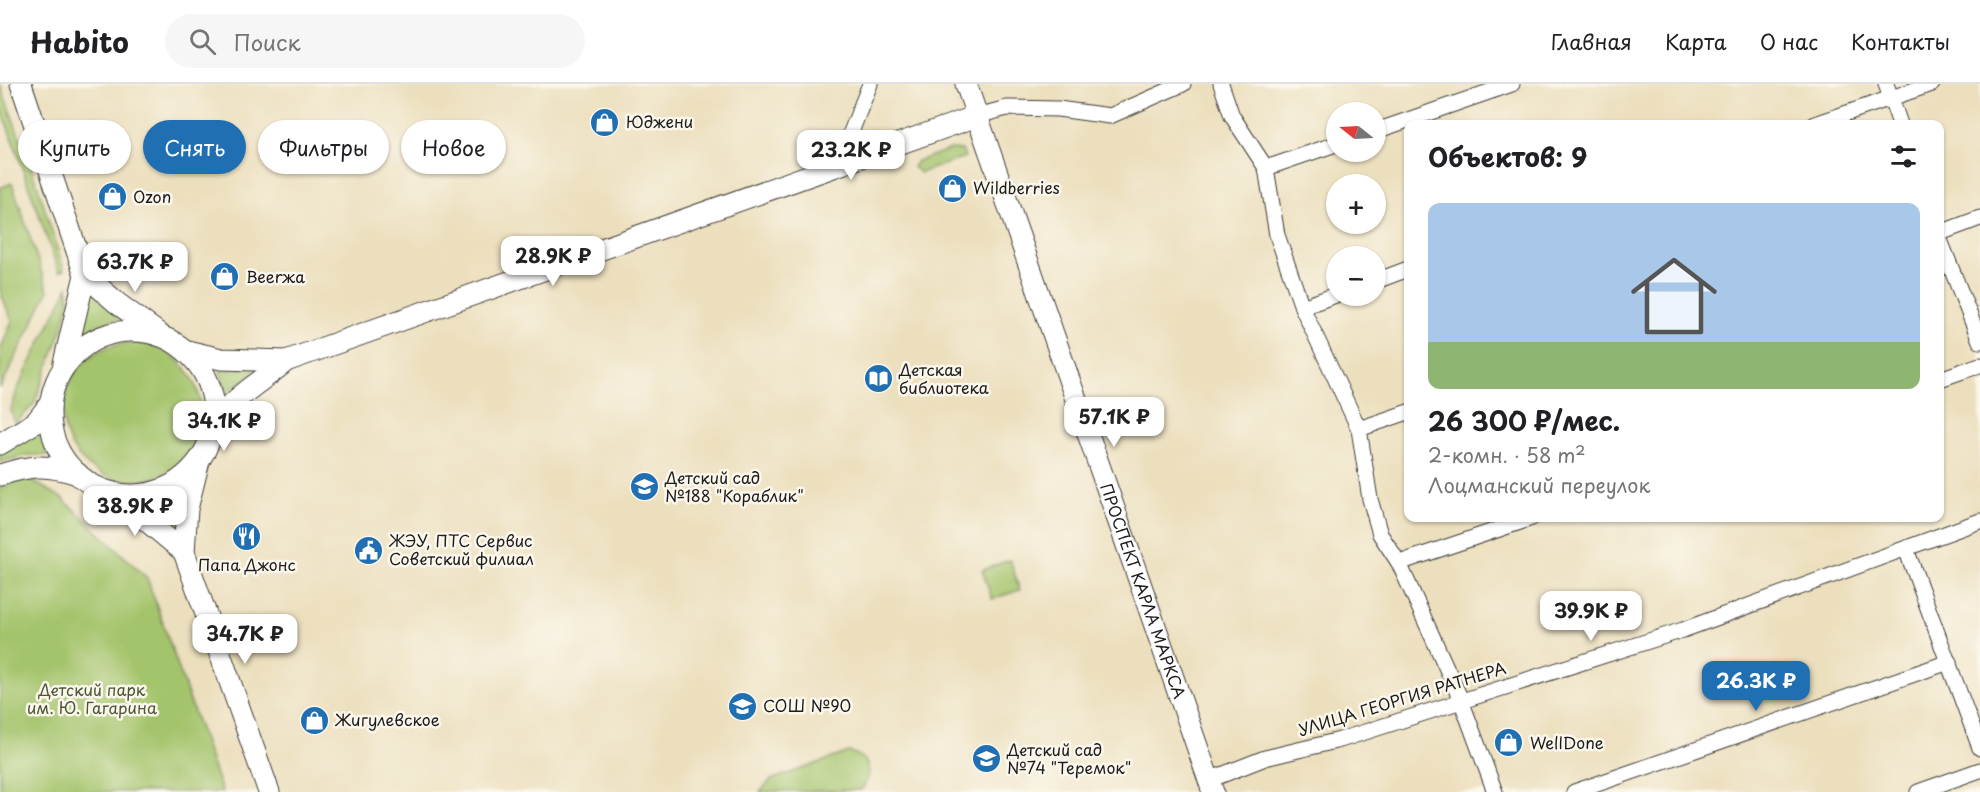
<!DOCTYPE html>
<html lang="ru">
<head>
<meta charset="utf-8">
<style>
	:root { --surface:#fff; --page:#f6f6f6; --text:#202124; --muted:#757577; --line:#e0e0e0; --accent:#1f6fb2 }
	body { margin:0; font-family:"Playpen Sans",sans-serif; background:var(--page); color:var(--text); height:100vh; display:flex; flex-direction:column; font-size:22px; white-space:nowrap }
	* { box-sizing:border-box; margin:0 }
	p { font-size:20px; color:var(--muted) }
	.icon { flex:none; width:33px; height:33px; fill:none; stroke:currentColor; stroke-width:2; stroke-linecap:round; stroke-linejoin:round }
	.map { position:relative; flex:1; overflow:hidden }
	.panel { position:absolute; left:1404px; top:36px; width:540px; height:402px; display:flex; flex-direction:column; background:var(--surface); border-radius:12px; box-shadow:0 2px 4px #0004 }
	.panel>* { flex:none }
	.top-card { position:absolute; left:18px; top:36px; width:570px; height:54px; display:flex; gap:12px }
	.needle { width:39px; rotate:288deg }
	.tools { position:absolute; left:1326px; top:18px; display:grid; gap:12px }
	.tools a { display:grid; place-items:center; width:60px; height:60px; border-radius:50%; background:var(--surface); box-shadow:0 2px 4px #0004; font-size:30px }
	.price { position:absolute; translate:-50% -51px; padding:0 14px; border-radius:12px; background:#fff; color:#222; font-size:20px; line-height:39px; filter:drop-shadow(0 2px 3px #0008) }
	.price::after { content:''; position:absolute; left:50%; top:36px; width:18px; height:14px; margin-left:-9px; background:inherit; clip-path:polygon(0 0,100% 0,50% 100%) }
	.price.active { background:var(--accent); color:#fff }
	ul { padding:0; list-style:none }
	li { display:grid; align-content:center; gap:12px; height:318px; padding:0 24px }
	li span { display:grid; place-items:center; height:186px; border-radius:12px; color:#555 }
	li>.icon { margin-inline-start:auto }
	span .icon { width:108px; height:108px; fill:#fffc; stroke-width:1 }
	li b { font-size:26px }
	h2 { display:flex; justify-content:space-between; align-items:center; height:72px; padding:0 24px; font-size:26px }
	.chip { padding:0 21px; border-radius:27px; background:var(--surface); box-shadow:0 2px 4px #0004; font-size:21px; line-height:54px }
	.chip.active { background:var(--accent); color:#fff }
	header { display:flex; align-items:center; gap:36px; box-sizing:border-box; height:84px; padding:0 30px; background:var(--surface); border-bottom:2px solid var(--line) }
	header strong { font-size:28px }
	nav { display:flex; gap:33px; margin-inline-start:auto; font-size:21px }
	.search { width:420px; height:54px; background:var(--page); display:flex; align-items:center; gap:15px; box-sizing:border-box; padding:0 21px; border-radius:33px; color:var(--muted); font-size:22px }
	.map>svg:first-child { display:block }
</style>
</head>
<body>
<header>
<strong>Habito</strong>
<div class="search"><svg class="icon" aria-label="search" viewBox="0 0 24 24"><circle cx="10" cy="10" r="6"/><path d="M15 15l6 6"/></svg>Поиск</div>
<nav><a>Главная</a><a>Карта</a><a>О нас</a><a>Контакты</a></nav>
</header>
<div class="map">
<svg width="1980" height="708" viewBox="0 0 1980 708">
	<rect width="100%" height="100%" fill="#fbf7ec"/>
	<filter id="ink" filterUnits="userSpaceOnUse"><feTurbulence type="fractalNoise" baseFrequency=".0167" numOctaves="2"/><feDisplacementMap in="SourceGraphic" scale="12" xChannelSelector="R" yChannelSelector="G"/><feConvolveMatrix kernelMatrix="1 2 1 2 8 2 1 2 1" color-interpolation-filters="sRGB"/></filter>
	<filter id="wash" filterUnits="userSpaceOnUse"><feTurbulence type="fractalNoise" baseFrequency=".008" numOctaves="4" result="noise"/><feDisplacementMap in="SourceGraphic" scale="24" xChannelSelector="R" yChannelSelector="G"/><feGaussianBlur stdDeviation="1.35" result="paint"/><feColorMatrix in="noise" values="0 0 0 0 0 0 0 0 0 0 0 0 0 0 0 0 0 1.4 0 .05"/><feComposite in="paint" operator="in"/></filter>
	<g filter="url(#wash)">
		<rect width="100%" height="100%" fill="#ecdfbd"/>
		<g fill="#a4c46c" stroke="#607044" stroke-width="1.5">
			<polygon points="0,0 37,100 64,186 59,188 0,21"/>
			<polygon points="951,65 962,66 965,73 920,89 913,83 917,77"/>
			<polygon points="12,99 48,207 0,305 0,267 12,237 0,207 0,104"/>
			<polygon points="90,201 125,233 96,242 81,250 89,222"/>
			<polygon points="68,203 69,217 62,246 40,304 34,320 15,340 11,326 17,306"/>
			<circle cx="132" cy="328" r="69"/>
			<polygon points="263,282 227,308 220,287"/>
			<polygon points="41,345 49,371 28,371 0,378 0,370"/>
			<polygon points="29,395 62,414 147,494 222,708 0,708 0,402"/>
			<polygon points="184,409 181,456 142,424"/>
			<polygon points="1010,476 1020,506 992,515 982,486"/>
			<path d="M849 668C870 673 875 690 861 706L760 708 771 696Z"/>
		</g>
	</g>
	<g filter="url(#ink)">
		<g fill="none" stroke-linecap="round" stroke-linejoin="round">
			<defs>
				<g id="street">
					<polyline points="1221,0 1232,32 1266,84 1277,151 1302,223 1359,345 1370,415 1380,450 1399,479 1461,616 1495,708"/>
					<polyline points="1886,0 1900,40"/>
					<polyline points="977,32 1007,24 1058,25 1110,32 1183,0"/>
					<polyline points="1815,40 1932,0"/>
					<polyline points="1376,47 1512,0"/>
					<polyline points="838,81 870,0"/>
					<polyline points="1266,84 1336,60"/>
					<polyline points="1940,149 1980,134"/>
					<polyline points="1940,156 1980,257"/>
					<polyline points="1376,197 1408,185"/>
					<polyline points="1302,223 1336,211"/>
					<polyline points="1940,295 1980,281"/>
					<polyline points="1359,345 1408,328"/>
					<polyline points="1906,465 1980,664"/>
					<polyline points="1399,479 1532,434"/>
					<polyline points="1209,696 1265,674 1340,656 1683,546 1980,437"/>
					<polyline points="1574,708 1949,578"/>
					<polyline points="1918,708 1980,686"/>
				</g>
				<g id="secondary">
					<polyline points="21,0 85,191 64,279"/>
					<path id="s1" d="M966 0 1213 708"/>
					<polyline points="85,191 117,219 158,249"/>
					<circle cx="132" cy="329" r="82"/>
					<polyline points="187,267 221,275 286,277"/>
					<path d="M212 345C232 312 258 301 286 277L977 32"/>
					<polyline points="0,360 36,338 50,320"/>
					<polyline points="199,377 187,425 184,468 269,708"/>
					<path d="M0 391C31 381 47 380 78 390"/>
					<polyline points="113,409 184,468"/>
				</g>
			</defs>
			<use href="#street" stroke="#3b3934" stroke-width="17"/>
			<use href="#secondary" stroke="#3b3934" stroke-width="23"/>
			<use href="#street" stroke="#fff" stroke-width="15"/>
			<use href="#secondary" stroke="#fff" stroke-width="21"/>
		</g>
	</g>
	<defs>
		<symbol id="shop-disc" viewBox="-11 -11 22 22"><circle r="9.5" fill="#1f6fb2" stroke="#fbf7ec"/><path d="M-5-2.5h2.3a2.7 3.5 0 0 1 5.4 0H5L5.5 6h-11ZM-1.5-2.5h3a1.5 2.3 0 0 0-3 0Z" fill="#fff"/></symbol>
		<symbol id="library-disc" viewBox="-11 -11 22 22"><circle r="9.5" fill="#1f6fb2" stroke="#fbf7ec"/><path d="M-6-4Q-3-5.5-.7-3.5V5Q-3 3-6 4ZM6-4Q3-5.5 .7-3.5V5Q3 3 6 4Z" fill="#fff"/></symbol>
		<symbol id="school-disc" viewBox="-11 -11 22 22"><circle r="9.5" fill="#1f6fb2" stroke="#fbf7ec"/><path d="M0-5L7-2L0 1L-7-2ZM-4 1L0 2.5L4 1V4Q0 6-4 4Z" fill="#fff"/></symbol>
		<symbol id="restaurant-disc" viewBox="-11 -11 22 22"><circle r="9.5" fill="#1f6fb2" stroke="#fbf7ec"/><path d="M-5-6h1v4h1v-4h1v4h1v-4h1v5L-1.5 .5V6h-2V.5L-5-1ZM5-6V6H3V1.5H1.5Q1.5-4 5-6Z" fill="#fff"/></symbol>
		<symbol id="civic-disc" viewBox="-11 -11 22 22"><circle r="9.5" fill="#1f6fb2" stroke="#fbf7ec"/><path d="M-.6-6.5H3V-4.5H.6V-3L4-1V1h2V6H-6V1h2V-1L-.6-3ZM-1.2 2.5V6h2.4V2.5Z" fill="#fff"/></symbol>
	</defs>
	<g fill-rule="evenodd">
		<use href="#shop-disc" x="588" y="22" width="33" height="33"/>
		<use href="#shop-disc" x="936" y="88" width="33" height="33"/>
		<use href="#shop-disc" x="96" y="96" width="33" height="33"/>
		<use href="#shop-disc" x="208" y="176" width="33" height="33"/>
		<use href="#library-disc" x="862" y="278" width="33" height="33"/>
		<use href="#school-disc" x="628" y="386" width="33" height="33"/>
		<use href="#restaurant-disc" x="230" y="436" width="33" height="33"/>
		<use href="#civic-disc" x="352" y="450" width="33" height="33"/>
		<use href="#school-disc" x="726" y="606" width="33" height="33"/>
		<use href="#shop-disc" x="298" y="620" width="33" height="33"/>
		<use href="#shop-disc" x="1492" y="642" width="33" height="33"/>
		<use href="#school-disc" x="970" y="658" width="33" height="33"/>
	</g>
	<g text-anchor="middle" stroke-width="5" stroke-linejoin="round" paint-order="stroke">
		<g font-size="16" fill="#1c1c1c" stroke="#fbf7ec" text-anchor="start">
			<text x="626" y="44">Юджени</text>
			<text x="973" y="110">Wildberries</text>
			<text x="133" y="119">Ozon</text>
			<text x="246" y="199">Beerжа</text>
			<text x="899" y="292">Детская<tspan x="899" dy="18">библиотека</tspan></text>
			<text x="665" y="400">Детский сад<tspan x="665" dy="18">№188 "Кораблик"</tspan></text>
			<text x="389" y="463">ЖЭУ, ПТС Сервис<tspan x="389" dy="18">Советский филиал</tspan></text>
			<text x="247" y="487" text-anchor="middle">Папа Джонс</text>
			<text x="763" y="628">СОШ №90</text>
			<text x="335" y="642">Жигулевское</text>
			<text x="1530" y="665">WellDone</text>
			<text x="1007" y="672">Детский сад<tspan x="1007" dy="18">№74 "Теремок"</tspan></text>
		</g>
		<g font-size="16" fill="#1c1c1c" stroke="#fbf7ec">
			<text dy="6" stroke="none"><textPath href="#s1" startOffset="537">ПРОСПЕКТ КАРЛА МАРКСА</textPath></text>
			<text transform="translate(1402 615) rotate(-17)" y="6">УЛИЦА ГЕОРГИЯ РАТНЕРА</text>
		</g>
		<g font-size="16" fill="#4c5738" stroke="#fbf7ec">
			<text x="92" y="612">Детский парк<tspan x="92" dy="18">им. Ю. Гагарина</tspan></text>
		</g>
	</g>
</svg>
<div class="tools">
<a><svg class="needle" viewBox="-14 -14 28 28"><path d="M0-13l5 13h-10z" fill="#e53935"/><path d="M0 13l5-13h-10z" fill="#757577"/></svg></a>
<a>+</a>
<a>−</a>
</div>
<b class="price" style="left:851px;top:97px">23.2K ₽</b>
<b class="price" style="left:553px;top:203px">28.9K ₽</b>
<b class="price" style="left:135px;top:209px">63.7K ₽</b>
<b class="price" style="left:1114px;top:364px">57.1K ₽</b>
<b class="price" style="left:224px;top:368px">34.1K ₽</b>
<b class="price" style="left:135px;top:453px">38.9K ₽</b>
<b class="price" style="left:1591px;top:558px">39.9K ₽</b>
<b class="price" style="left:245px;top:581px">34.7K ₽</b>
<b class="price active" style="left:1756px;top:628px">26.3K ₽</b>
<div class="top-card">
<a class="chip">Купить</a>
<a class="chip active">Снять</a>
<a class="chip">Фильтры</a>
<a class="chip">Новое</a>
</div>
<section class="panel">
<h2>Объектов: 9<svg class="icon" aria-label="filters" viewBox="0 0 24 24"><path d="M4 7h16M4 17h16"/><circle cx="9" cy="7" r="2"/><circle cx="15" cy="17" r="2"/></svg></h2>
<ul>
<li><span style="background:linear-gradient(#a9c7e8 75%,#8fb573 0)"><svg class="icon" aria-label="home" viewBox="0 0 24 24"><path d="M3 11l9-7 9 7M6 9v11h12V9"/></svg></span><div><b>26 300 ₽/мес.</b><p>2-комн. · 58 m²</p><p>Лоцманский переулок</p></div></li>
</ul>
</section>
</div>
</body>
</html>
